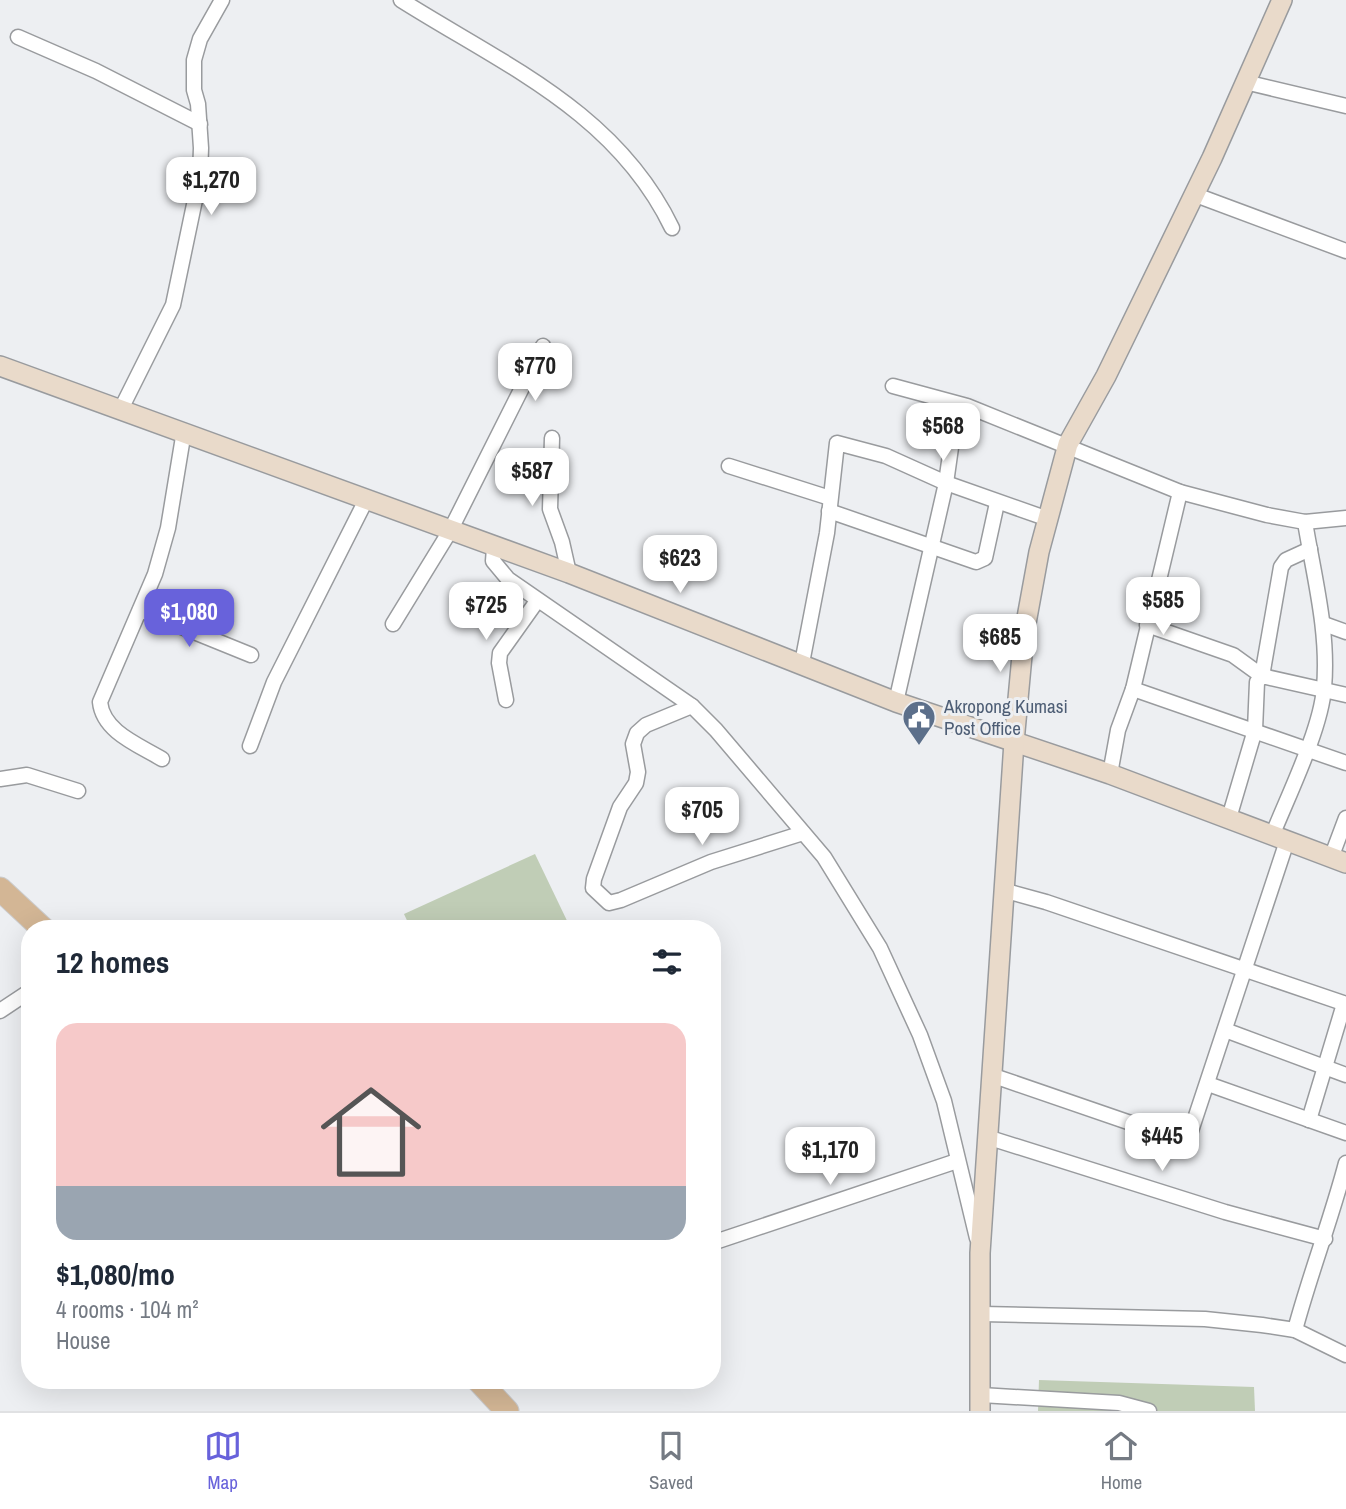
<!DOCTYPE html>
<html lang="en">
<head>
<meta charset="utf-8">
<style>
	:root { --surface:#fff; --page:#f6f6f7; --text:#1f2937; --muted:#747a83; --line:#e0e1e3; --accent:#6862db }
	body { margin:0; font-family:"Archivo Narrow",sans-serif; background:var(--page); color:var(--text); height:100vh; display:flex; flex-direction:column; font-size:26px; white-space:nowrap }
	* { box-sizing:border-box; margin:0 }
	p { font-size:23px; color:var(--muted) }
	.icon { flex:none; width:38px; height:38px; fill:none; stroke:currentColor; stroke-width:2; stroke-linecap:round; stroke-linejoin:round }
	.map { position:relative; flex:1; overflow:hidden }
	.side { position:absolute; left:21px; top:920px; width:700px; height:469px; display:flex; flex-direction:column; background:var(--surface); border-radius:28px; box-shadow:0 7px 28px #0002 }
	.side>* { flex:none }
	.price { position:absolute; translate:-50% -60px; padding:0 16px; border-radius:14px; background:#fff; color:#222; font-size:23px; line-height:46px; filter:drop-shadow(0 2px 4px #0008) }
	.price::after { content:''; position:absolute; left:50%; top:42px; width:21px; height:16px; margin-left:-10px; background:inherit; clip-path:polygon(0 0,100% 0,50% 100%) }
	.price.on { background:var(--accent); color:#fff }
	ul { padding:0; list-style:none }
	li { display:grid; align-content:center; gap:14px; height:371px; padding:0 35px }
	li span { display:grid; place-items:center; height:217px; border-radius:21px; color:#555 }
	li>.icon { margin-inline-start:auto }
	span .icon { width:126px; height:126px; fill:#fffc; stroke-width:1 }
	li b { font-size:30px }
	h2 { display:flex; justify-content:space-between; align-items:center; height:84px; padding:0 35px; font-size:30px }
	.dock { display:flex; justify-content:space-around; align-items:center; height:98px; border-top:2px solid var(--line); background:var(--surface); font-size:19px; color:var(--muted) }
	.dock a { display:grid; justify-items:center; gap:4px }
	.dock .on { color:var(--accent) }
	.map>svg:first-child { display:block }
</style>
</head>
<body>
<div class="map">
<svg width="1346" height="1411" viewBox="0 0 1346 1411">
	<rect width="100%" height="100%" fill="#edeff2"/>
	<g fill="#c0cdb6">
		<polygon points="535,854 571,929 411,929 404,914"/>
		<polygon points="1039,1380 1254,1387 1255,1411 1038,1411"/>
	</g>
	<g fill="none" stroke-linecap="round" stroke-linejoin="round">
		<defs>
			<g id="street">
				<path d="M401 0C504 65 616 112 672 228"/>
				<polyline points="18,37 96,71 200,124"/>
				<polyline points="1245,82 1346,106"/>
				<polyline points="1193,194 1346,251"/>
				<polyline points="893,386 967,406 1180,492 1267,515 1305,522 1346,518"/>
				<polyline points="121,409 173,305 200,176 201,148 198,104 194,90 194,60 200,39 222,0"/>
				<polyline points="552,438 550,509 562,542 569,573"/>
				<polyline points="729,466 830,498"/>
				<polyline points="829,511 976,562 985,558 997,503"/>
				<polyline points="494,548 493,561 508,579 692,706 716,730 824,857 880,948 920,1035 944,1101 977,1238"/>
				<polyline points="140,610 251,655"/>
				<polyline points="393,624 450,531 543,346"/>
				<polyline points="1324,624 1346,632"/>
				<polyline points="1147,625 1233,655 1262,676 1281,567 1286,560 1310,549"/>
				<polyline points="802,663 827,533 837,443 886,456 946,483 1048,519"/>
				<polyline points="1133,689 1346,763"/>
				<polyline points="506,700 499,663 500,653 537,601"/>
				<polyline points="896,702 946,483 956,412 960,406"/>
				<polyline points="692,706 646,725 637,733 633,744 638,772 636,783 620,807 594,879 593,888 609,903 621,900 711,862 803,833"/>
				<polyline points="250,746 274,682 366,500"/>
				<path d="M162 759C139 745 103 732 100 702L155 574 168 528 184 431"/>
				<polyline points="1110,774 1118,730 1133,689 1180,492"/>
				<polyline points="0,779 27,775 78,791"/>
				<polyline points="1229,818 1255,730 1257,682 1262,676 1346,695"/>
				<path d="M1272 836C1288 796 1321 729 1324 688 1329 632 1314 577 1305 522"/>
				<polyline points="1331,858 1346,818"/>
				<polyline points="1006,891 1046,902 1346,1004"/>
				<polyline points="0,1011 30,991"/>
				<polyline points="1225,1030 1346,1075"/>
				<polyline points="994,1076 1183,1141 1188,1140 1287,841"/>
				<polyline points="1208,1084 1346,1133"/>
				<polyline points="1309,1120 1344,1004"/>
				<polyline points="990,1138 1225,1212 1325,1239"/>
				<polyline points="712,1243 957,1161"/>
				<polyline points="982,1314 1205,1319 1262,1325 1295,1330 1346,1355"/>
				<path d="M1295 1330C1310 1274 1331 1220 1346 1163"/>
				<polyline points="981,1395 1119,1403 1149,1411"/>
			</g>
			<g id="secondary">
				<polyline points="0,366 569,573 896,702 1110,774 1346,863"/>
				<polyline points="980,1411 980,1253 1014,742 1024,634 1039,552 1068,444 1106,376 1212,158 1282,0"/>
			</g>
			<g id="primary">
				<polyline points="0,889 43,929"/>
				<polyline points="479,1381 507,1411"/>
			</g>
		</defs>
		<use href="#street" stroke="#999b9e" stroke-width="17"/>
		<use href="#secondary" stroke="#999b9e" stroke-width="22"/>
		<use href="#primary" stroke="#cbcbcc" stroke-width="25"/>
		<use href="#street" stroke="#fff" stroke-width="14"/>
		<use href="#secondary" stroke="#e9daca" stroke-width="19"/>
		<use href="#primary" stroke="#d3b695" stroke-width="23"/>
	</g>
	<defs>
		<symbol id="civic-pin" viewBox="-11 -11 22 30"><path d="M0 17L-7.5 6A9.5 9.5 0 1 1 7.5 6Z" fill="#5c6f8a" stroke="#edeff2"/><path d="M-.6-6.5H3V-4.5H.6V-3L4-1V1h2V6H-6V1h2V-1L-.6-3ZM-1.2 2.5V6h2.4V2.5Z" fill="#fff"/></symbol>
	</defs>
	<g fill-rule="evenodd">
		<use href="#civic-pin" x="900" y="698" width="38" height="52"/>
	</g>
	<g text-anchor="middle" stroke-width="6" stroke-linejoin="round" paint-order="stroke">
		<g font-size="19" fill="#4e5e75" stroke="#edeff2" text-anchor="start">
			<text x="944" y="713">Akropong Kumasi<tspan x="944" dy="22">Post Office</tspan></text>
		</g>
	</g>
</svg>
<b class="price" style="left:211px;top:217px">$1,270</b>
<b class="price" style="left:535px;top:403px">$770</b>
<b class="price" style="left:943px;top:463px">$568</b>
<b class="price" style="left:532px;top:508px">$587</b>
<b class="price" style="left:680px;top:595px">$623</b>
<b class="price" style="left:1163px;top:637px">$585</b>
<b class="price" style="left:486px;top:642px">$725</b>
<b class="price on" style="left:189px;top:649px">$1,080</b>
<b class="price" style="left:1000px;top:674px">$685</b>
<b class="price" style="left:702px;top:847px">$705</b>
<b class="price" style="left:1162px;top:1173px">$445</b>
<b class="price" style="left:830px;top:1187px">$1,170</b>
<section class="side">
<h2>12 homes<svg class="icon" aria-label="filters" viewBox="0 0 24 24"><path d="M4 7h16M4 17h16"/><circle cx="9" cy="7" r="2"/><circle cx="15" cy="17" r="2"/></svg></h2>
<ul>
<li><span style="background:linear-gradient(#f6c9c9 75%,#9aa5b1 0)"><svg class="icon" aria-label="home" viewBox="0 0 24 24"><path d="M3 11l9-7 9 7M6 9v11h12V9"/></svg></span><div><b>$1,080/mo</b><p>4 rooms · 104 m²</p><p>House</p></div></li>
</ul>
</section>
</div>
<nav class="dock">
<a class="on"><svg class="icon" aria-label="map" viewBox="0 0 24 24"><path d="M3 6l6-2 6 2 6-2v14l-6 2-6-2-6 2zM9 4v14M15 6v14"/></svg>Map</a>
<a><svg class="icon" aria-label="saved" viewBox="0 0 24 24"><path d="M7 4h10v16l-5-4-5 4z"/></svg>Saved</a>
<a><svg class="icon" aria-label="home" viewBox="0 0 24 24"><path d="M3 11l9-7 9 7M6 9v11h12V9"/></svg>Home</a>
</nav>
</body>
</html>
